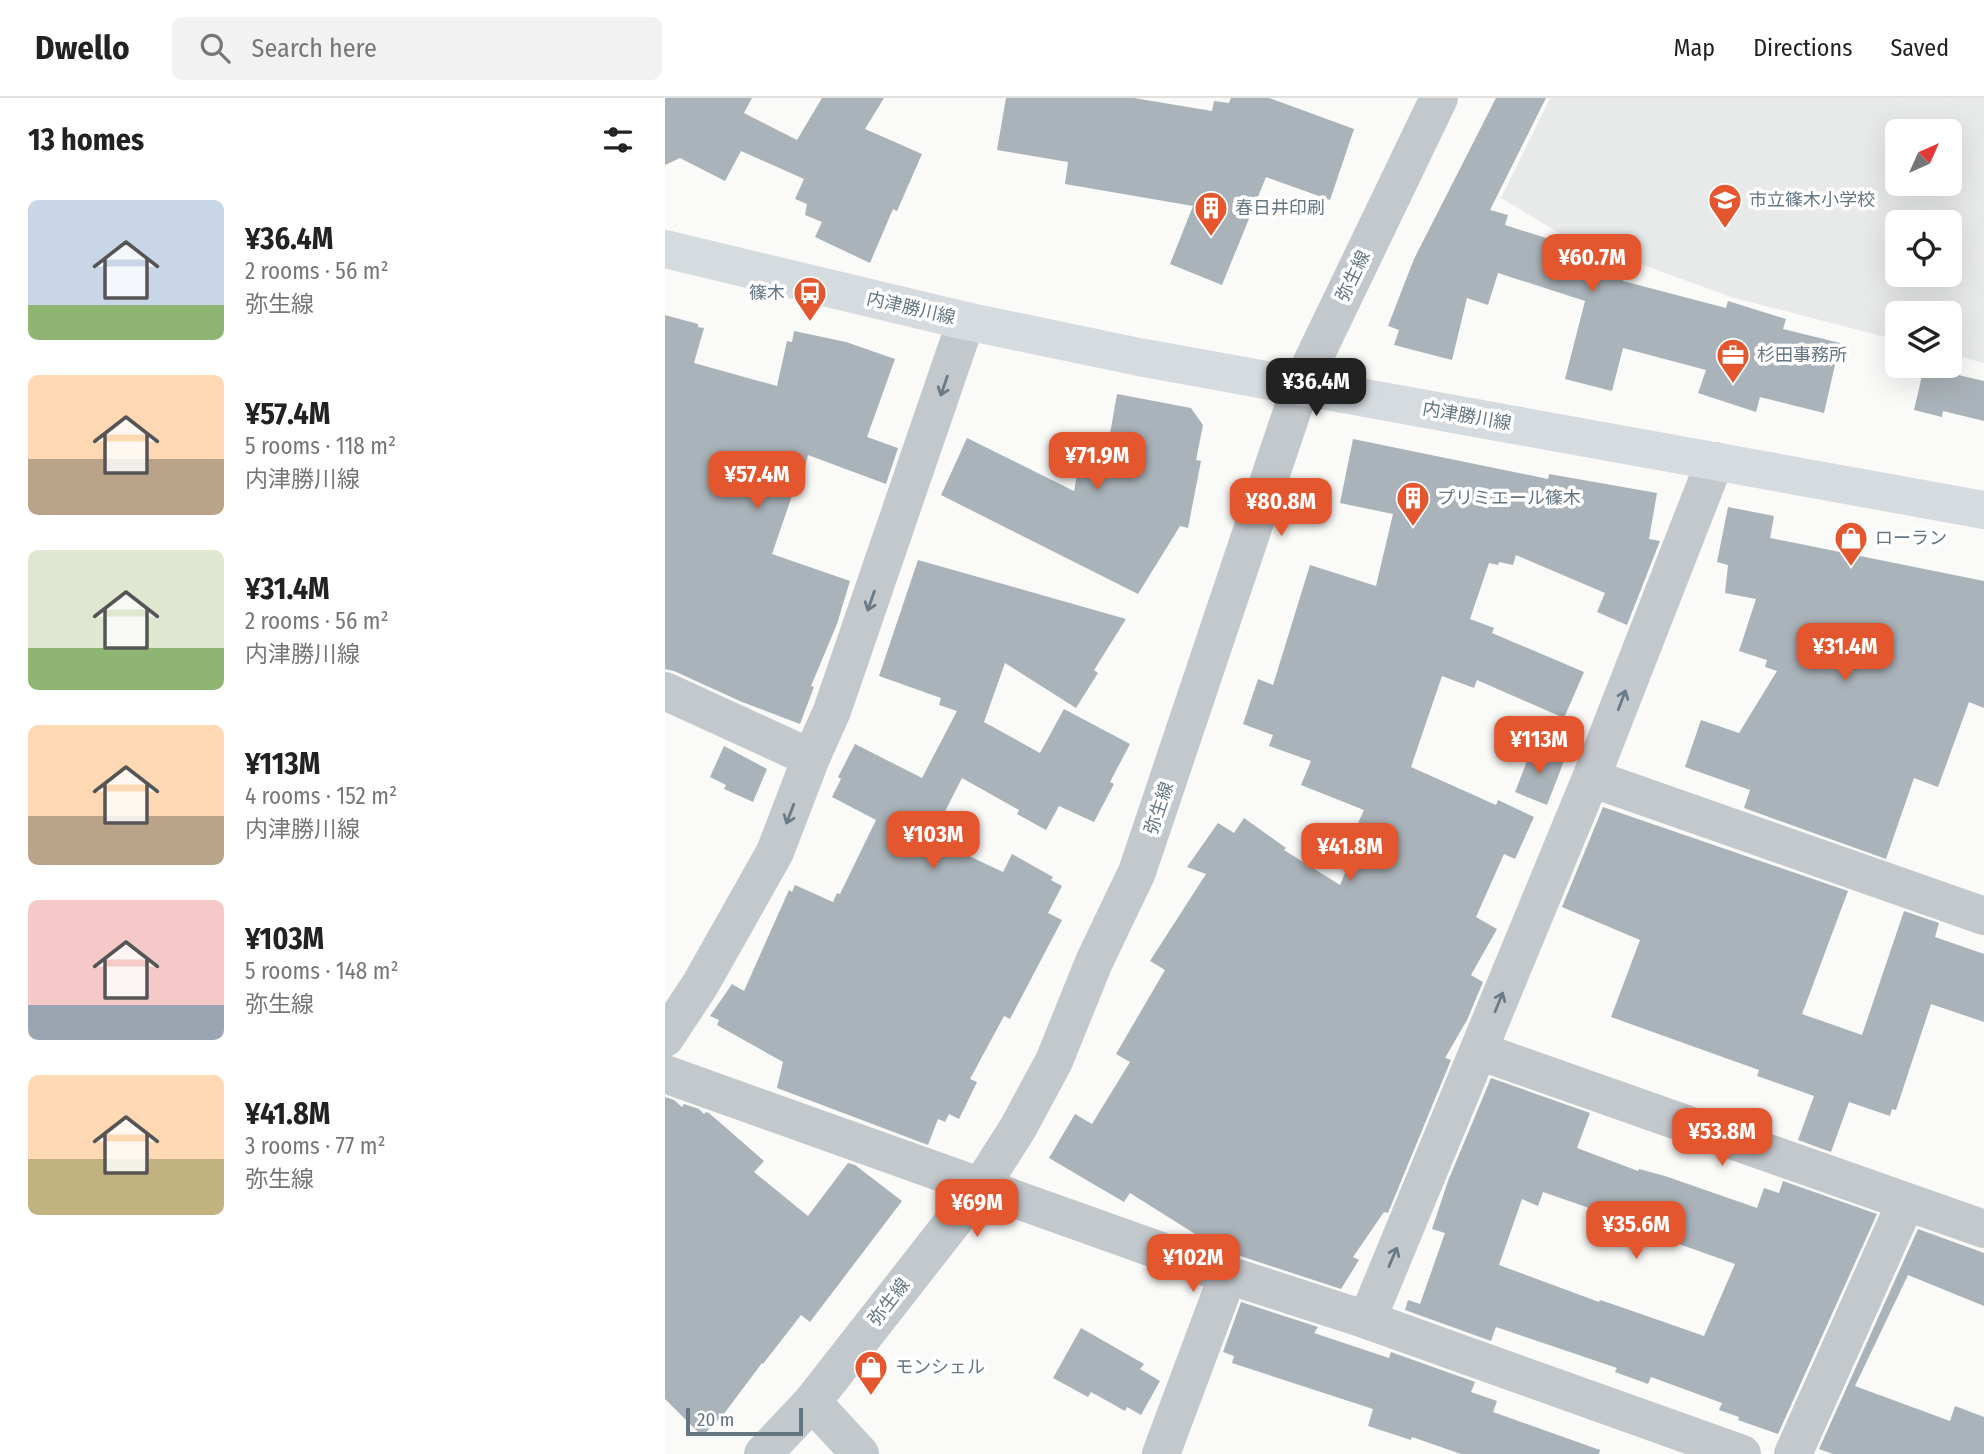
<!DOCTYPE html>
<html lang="en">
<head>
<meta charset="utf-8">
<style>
	:root { --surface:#fff; --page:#f2f2f2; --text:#222; --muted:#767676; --line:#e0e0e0; --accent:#e4572e }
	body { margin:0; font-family:"Fira Sans Condensed","Noto Sans JP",sans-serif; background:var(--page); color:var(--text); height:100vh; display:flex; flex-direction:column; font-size:26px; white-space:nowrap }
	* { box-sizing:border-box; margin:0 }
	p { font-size:23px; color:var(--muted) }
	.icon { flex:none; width:38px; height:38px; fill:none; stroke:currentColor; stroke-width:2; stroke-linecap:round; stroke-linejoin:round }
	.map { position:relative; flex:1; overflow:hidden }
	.sheet { display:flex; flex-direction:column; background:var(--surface); width:665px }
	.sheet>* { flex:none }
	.needle { width:46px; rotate:45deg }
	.tools { position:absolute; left:1220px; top:21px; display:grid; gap:14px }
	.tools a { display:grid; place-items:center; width:77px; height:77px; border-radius:10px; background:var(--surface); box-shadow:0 7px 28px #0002; font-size:35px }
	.scale { position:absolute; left:21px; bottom:18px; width:117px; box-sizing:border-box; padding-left:7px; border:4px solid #657683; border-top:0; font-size:19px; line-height:24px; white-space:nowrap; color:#657683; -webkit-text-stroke:5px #fff; paint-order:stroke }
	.price { position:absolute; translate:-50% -60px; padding:0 16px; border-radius:14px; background:var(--accent); color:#fff; font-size:23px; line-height:46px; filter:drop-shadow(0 2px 4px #0008) }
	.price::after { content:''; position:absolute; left:50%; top:42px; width:21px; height:16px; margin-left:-10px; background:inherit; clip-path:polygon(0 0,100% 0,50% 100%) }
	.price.selected { background:#222; color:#fff }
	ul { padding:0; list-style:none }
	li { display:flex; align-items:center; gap:21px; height:175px; padding:0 28px }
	li span { display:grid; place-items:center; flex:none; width:196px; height:140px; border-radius:10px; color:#555 }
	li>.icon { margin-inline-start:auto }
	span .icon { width:84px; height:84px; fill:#fffc; stroke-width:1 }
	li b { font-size:30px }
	h2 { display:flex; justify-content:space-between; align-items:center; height:84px; padding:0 28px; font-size:30px }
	header { display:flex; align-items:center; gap:42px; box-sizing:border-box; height:98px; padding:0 35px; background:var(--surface); border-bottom:2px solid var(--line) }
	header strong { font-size:33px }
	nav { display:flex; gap:38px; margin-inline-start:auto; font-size:24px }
	.search { width:490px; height:63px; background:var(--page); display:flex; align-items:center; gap:18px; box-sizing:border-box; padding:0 24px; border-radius:10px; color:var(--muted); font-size:26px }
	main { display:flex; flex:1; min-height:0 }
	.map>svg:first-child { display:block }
</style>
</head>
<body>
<header>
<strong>Dwello</strong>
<div class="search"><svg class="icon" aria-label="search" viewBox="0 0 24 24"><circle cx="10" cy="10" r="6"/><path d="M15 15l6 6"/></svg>Search here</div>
<nav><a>Map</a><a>Directions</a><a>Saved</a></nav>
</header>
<main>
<section class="sheet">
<h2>13 homes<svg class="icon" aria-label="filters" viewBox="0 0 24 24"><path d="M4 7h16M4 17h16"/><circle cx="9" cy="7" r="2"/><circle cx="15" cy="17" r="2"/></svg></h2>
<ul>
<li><span style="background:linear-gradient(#c9d6e8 75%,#8fb573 0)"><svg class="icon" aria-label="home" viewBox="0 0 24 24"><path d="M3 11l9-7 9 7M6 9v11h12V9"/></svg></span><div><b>¥36.4M</b><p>2 rooms · 56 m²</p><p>弥生線</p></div></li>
<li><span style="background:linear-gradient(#ffd9b3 60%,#b9a48a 0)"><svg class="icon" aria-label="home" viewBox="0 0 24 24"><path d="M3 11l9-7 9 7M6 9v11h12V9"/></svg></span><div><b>¥57.4M</b><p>5 rooms · 118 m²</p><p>内津勝川線</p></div></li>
<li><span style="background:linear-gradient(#dfe7d0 70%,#8fb573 0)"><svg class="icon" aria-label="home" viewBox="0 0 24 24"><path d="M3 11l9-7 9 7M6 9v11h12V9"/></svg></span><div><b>¥31.4M</b><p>2 rooms · 56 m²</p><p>内津勝川線</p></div></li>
<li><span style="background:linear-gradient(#ffd9b3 65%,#b9a48a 0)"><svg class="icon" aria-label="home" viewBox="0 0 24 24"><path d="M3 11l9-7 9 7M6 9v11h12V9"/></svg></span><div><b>¥113M</b><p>4 rooms · 152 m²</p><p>内津勝川線</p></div></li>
<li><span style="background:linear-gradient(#f6c9c9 75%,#9aa5b1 0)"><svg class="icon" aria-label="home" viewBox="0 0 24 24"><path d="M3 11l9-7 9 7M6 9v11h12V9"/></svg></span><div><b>¥103M</b><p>5 rooms · 148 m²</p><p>弥生線</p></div></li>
<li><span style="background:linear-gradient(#ffd9b3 60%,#c2b280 0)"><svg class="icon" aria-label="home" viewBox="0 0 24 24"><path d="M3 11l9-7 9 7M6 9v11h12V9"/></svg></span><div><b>¥41.8M</b><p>3 rooms · 77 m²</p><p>弥生線</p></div></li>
</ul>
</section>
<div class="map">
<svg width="1319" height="1356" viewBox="0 0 1319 1356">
	<rect width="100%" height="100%" fill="#fafaf8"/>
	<path fill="#e8e9e9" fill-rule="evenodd" d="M885 0H1319V265L1285 256 1284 215H1232V242L1069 200 901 139 836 100ZM1232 33H1284V86H1232ZM1232 124H1284V177H1232Z"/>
	<g fill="#aab3b9" fill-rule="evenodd">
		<polygon points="0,0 87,0 79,15 132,42 157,0 219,0 200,31 257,56 232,113 228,111 205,165 150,139 157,124 140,117 142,106 130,101 139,81 76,53 60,83 15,60 0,67"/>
		<polygon points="341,0 469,0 547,13 549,3 564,5 566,0 604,0 689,31 665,102 601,79 557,187 505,166 528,108 400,86 403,64 332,52"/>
		<polygon points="831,0 881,0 825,112 843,117 840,127 903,147 901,153 962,169 958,183 1061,210 1063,203 1121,221 1118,231 1175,245 1159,315 1095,299 1091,314 1033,295 1041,272 958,250 947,293 900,281 920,203 833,175 823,207 802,200 787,262 729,247 734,232 723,228 749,161"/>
		<polygon points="0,217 33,226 33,229 39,230 29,265 112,288 122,243 127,244 129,233 181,244 230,261 202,339 233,350 221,386 143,357 135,389 130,389 107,456 185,483 172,526 146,588 149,589 135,626 77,604 9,573 0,571"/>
		<polygon points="1259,269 1319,283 1319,323 1278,313 1277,319 1249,312"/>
		<polygon points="452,296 526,310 538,327 531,362 536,363 523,430 515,428 473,496 276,397 302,340 409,393 418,348 442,353"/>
		<polygon points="688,341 883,381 884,376 992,395 984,441 995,443 962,527 932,514 940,495 851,457 848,467 834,464 833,467 824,465 805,521 829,530 827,535 919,574 899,620 812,582 809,590 777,578 746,669 831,707 833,702 869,719 850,761 839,756 811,819 832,831 806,877 818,884 802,922 780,960 786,962 723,1115 719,1114 688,1159 694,1162 676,1191 554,1151 465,1095 459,1104 384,1060 410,1016 427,1026 465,964 451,956 500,872 485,863 541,776 522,769 553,725 569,735 579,720 621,750 619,752 675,787 700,728 693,725 699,712 636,687 646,663 604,648 608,637 578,626 593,581 608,587 645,467 711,488 728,416 675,405"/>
		<polygon points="1063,409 1109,418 1105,440 1319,483 1319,610 1304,604 1273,689 1249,680 1221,761 1079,710 1085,692 1020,669 1036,622 1074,635 1112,573 1100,569 1102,562 1074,553 1091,501 1060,495 1063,467 1052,464"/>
		<polygon points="253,462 461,521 429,572 433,575 411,610 340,565 319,624 375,655 399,611 465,646 445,684 449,686 429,724 394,708 381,732 352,716 354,712 297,680 269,735 273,737 270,742 338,774 347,756 388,779 386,782 397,788 383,815 397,822 345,921 339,918 305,981 312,984 294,1021 284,1016 280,1024 273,1021 263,1047 112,990 118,964 52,927 54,922 45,918 67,886 79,893 124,792 127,794 130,787 168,804 172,795 175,796 211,722 167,699 176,681 173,679 190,646 257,680 292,613 274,607 276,600 214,578"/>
		<polygon points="59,648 102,671 88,704 59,691 61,687 45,679"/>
		<polygon points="867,650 899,663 882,707 850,694"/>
		<polygon points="938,709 1183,793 1137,916 1197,937 1239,813 1274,825 1270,839 1319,856 1319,924 1266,906 1231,1012 1227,1011 1225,1018 1184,1004 1166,1054 1133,1042 1149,998 1092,978 1094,972 946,919 975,842 897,809"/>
		<path d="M826 980 925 1015 912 1050 973 1073 974 1071 1000 1078 1092 1110 1099 1090 1114 1095 1118 1083 1212 1116 1113 1336 1073 1322 1074 1319 1054 1312 1057 1305 986 1279 983 1286 950 1274 952 1270 831 1229 826 1243 740 1212 743 1202 755 1206 780 1135 767 1131 783 1083ZM878 1094 973 1127 972 1131 1070 1166 1039 1238 953 1208 935 1202 934 1204 834 1167 857 1101 873 1108Z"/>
		<polygon points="0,999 9,1002 17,1009 19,1006 34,1011 39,1016 41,1014 44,1015 99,1063 89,1074 143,1118 183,1065 190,1067 237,1103 145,1224 136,1217 98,1266 97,1265 58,1317 37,1338 0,1301"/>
		<polygon points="1253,1131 1319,1155 1319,1208 1243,1177 1190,1288 1285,1323 1290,1308 1319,1319 1319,1356 1168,1356 1154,1351"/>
		<polygon points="576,1204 653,1229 649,1235 724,1260 726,1254 810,1284 806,1294 832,1303 828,1314 935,1352 934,1356 796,1356 747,1339 746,1342 703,1328 708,1311 567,1265 569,1258 558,1254"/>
		<polygon points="416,1230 479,1266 475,1271 495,1283 476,1317 462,1309 460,1313 426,1294 423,1299 388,1280"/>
	</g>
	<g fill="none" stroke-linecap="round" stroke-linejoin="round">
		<g stroke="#c3c8cc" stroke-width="38">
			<polyline points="0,593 146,660"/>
			<polyline points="926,680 1319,818"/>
			<polyline points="0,940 35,887 110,754 146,660 167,613 301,223"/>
			<polyline points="814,953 1319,1131"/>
			<polyline points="0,976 563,1177 702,1222 1077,1356"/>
			<polyline points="702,1222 926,680 1050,363"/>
			<polyline points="496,1356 563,1177"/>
			<polyline points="1128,1356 1241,1104"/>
		</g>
		<g stroke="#c3c8cc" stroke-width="38">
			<polyline points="147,1304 195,1356"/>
			<polyline points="98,1356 147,1304 316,1088 353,1030 389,963 429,864 472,774 636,287 774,0"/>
		</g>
		<polyline stroke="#d6dbdf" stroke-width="38" points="0,151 301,223 474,259 1319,412"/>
	</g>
	<defs><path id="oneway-shaft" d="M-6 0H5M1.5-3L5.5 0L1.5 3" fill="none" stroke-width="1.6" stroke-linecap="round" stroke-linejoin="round" transform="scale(1.75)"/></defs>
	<g stroke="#6a7a87">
		<use href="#oneway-shaft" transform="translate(279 288) rotate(109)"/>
		<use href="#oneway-shaft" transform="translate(206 503) rotate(109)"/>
		<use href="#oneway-shaft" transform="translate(957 602) rotate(-69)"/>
		<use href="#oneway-shaft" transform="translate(125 716) rotate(111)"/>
		<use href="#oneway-shaft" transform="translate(834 904) rotate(-68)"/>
		<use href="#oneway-shaft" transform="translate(728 1159) rotate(-67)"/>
	</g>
	<defs>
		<symbol id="school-pin" viewBox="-11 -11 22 30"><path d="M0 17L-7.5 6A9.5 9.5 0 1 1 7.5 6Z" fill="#e4572e" stroke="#fff"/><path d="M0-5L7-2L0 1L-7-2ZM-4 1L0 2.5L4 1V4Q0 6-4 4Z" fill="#fff"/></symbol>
		<symbol id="building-pin" viewBox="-11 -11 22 30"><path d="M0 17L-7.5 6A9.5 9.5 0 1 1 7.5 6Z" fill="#e4572e" stroke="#fff"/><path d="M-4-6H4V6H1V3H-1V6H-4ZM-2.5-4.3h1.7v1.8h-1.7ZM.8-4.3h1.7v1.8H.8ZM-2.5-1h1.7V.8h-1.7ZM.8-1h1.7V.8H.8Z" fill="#fff"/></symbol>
		<symbol id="bus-pin" viewBox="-11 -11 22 30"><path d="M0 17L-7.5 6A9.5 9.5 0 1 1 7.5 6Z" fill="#e4572e" stroke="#fff"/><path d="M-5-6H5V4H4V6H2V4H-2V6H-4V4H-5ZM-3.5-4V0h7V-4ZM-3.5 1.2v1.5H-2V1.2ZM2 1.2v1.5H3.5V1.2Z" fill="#fff"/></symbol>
		<symbol id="office-pin" viewBox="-11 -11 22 30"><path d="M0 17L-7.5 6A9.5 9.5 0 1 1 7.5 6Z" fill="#e4572e" stroke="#fff"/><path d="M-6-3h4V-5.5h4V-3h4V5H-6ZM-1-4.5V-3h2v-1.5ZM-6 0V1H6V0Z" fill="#fff"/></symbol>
		<symbol id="shop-pin" viewBox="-11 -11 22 30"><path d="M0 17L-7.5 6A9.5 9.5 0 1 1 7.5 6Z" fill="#e4572e" stroke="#fff"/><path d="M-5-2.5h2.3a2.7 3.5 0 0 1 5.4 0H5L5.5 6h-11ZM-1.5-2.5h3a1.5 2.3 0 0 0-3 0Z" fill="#fff"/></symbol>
	</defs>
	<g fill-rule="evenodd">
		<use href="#school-pin" x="1041" y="83" width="38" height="52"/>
		<use href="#building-pin" x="527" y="91" width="38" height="52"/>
		<use href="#bus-pin" x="126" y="176" width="38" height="52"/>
		<use href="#office-pin" x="1049" y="238" width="38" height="52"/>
		<use href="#building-pin" x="729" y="381" width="38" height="52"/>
		<use href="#shop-pin" x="1167" y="421" width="38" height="52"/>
		<use href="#shop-pin" x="187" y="1250" width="38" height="52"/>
	</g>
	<g text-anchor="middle" stroke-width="7" stroke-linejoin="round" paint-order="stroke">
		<g font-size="18" fill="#657683" stroke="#fff" text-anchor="start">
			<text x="1084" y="108">市立篠木小学校</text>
			<text x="570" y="116">春日井印刷</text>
			<text x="120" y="201" text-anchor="end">篠木</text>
			<text x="1092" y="263">杉田事務所</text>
			<text x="772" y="406">プリミエール篠木</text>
			<text x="1210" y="446">ローラン</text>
			<text x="230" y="1275">モンシェル</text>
		</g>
		<g font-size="18" fill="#657683" stroke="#fff">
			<text transform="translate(688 178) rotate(-64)" y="6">弥生線</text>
			<text transform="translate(246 210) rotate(13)" y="6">内津勝川線</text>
			<text transform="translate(802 318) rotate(10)" y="6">内津勝川線</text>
			<text transform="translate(494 710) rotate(-71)" y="6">弥生線</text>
			<text transform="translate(224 1204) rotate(-52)" y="6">弥生線</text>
		</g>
	</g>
</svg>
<div class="tools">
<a><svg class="needle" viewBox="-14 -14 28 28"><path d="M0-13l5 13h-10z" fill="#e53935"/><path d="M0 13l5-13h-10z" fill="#767676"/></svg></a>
<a><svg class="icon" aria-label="locate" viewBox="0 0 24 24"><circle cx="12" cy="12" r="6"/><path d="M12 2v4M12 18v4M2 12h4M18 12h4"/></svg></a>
<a><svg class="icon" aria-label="layers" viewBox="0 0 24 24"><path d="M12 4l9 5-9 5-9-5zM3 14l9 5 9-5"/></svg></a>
</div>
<div class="scale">20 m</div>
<b class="price" style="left:927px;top:196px">¥60.7M</b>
<b class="price selected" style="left:651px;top:320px">¥36.4M</b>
<b class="price" style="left:432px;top:394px">¥71.9M</b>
<b class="price" style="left:92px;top:413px">¥57.4M</b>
<b class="price" style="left:616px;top:440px">¥80.8M</b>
<b class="price" style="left:1180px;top:585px">¥31.4M</b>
<b class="price" style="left:874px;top:678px">¥113M</b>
<b class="price" style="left:268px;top:773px">¥103M</b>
<b class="price" style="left:685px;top:785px">¥41.8M</b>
<b class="price" style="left:1057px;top:1070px">¥53.8M</b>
<b class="price" style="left:312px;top:1141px">¥69M</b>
<b class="price" style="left:971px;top:1163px">¥35.6M</b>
<b class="price" style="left:528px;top:1196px">¥102M</b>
</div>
</main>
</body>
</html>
